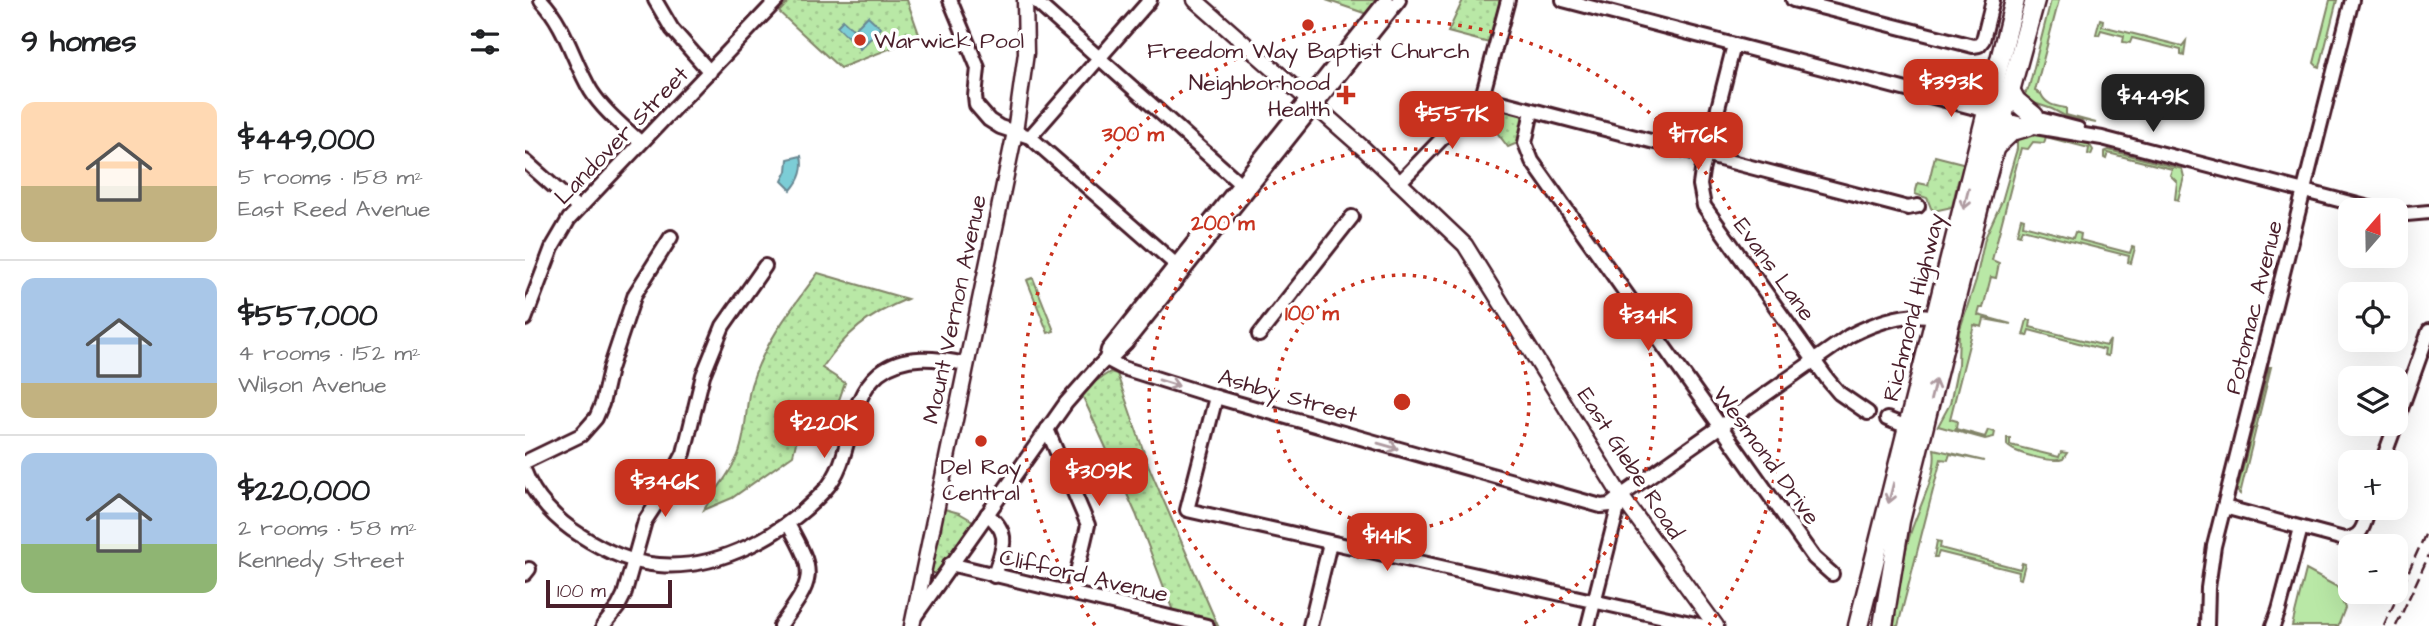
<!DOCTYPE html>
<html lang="en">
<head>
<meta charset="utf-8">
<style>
	:root { --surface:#fff; --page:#f2f2f2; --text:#202124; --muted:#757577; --line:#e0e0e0; --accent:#c8321e }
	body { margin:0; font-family:"Architects Daughter",sans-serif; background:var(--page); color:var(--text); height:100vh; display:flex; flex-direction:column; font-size:26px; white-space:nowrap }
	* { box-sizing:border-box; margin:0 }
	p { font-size:23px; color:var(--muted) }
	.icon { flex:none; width:38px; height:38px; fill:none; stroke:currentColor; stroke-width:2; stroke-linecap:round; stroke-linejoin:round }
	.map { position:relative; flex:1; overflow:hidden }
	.side { display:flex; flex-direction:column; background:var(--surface); width:525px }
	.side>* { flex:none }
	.needle { width:46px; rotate:20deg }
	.tools { position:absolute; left:1813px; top:198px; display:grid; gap:14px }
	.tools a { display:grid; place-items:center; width:70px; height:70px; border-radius:14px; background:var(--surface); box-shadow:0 7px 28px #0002; font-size:35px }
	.scale { position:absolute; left:21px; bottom:18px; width:126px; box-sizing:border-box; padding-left:7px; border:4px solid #4a1f2b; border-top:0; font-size:19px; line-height:24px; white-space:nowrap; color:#4a1f2b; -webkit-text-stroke:5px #fff; paint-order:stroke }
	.price { position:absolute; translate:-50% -60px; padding:0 16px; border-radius:14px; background:var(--accent); color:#fff; font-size:23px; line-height:46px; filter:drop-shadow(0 2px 4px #0008) }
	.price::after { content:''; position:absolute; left:50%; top:42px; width:21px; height:16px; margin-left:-10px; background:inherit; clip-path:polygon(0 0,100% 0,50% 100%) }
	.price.on { background:#222; color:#fff }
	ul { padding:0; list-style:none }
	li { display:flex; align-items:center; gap:21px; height:175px; padding:0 21px }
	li+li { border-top:2px solid var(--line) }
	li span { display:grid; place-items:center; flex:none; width:196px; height:140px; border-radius:14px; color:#555 }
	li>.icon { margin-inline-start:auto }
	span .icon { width:84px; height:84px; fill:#fffc; stroke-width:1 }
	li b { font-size:30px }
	h2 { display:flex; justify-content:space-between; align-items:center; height:84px; padding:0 21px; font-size:30px }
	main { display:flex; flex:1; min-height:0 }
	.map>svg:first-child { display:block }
</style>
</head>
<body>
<main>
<section class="side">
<h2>9 homes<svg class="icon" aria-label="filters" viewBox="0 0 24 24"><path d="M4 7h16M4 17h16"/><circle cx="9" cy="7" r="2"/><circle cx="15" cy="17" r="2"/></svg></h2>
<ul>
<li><span style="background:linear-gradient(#ffd9b3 60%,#c2b280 0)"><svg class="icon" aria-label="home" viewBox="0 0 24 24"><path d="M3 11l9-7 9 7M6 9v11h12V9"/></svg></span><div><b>$449,000</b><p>5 rooms · 158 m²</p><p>East Reed Avenue</p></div></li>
<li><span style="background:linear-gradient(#a9c7e8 75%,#c2b280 0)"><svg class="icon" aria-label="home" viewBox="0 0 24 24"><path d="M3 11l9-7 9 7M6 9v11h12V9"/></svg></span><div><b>$557,000</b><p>4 rooms · 152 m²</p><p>Wilson Avenue</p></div></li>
<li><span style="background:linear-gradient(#a9c7e8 65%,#8fb573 0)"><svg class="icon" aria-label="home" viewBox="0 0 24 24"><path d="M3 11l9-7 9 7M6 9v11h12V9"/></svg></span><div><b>$220,000</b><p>2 rooms · 58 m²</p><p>Kennedy Street</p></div></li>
</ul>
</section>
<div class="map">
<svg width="1904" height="626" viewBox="0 0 1904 626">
	<defs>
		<pattern id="park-dots" width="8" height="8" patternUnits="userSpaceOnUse" patternTransform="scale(1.75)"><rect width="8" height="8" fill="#b9e8a6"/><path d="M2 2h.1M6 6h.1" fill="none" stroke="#a1c78f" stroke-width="1.8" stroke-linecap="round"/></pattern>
	</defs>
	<rect width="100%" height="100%" fill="#fff"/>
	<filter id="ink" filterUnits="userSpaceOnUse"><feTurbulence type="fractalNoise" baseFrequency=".0143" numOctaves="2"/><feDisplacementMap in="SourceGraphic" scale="14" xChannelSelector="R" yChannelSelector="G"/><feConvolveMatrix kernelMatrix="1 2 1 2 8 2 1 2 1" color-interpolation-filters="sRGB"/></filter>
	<g filter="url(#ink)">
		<g fill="#b9e8a6" stroke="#828468" stroke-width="2">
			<path d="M1526 0H1534L1510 91 1516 94C1521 105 1530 106 1541 108V115L1571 123 1542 117 1527 109 1497 99 1504 87Z"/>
			<polygon points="1805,0 1812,0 1795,67 1792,66 1789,63"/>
			<polygon points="1575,19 1578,20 1577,26 1657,46 1661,41 1659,56 1656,55 1656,50 1607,38 1605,43 1598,42 1599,36 1576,30 1574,35 1571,34"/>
			<polygon points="1500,132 1564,144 1568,150 1566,155 1563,154 1564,148 1521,137 1519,143 1508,142 1503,149 1496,148 1467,260 1474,263 1471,278 1466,277 1458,308 1455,308 1453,315 1486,324 1459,319 1457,327 1449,325 1425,419 1432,421 1431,429 1460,437 1463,430 1470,432 1469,437 1460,439 1413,426 1425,404 1433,365 1434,332 1451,280 1460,238 1477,201 1489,159 1492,149 1492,133"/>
			<polygon points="1584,150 1657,169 1659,177 1653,200 1650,199 1652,182 1645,175 1647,169 1583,153 1581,159 1579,158 1579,152"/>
			<polygon points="1496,218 1499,219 1498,225 1548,238 1550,232 1556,234 1555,240 1605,253 1607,247 1610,248 1606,263 1603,262 1604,256 1497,229 1495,235 1492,234"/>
			<polygon points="1502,320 1506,320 1505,327 1581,346 1585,340 1583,356 1579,355 1580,350 1504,330 1502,336 1498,335"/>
			<polygon points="1744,367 1746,367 1715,494 1712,491"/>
			<path d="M1482 438H1485V445L1534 457 1536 452 1542 453 1538 459C1528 463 1490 454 1482 445Z"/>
			<path d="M1409 449 1459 461 1425 454 1423 460 1416 459 1373 626H1369C1372 597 1376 567 1384 538 1390 514 1414 474 1409 449Z"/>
			<polygon points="1412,541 1416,542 1415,548 1495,569 1497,563 1500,564 1496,579 1493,578 1494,572 1414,552 1412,557 1409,557"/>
			<polygon points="1781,570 1818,590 1816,599 1820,608 1813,626 1767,626"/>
		</g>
		<g fill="url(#park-dots)" stroke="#828468" stroke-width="2">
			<polygon points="265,0 382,0 395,37 315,68 254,12"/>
			<polygon points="801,0 853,0 842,14"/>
			<polygon points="938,0 976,0 964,43 923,32"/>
			<polygon points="959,104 994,113 999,118 995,142 983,147 960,117 951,110"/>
			<polygon points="1410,156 1441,164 1433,181 1427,207 1409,211 1406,208 1402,198 1390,194 1393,183 1403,185"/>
			<path d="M293 273 382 299C343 315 321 333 297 368L320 383 309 414 280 407 268 455 207 498 179 510C189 491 205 475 213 455 222 433 220 407 226 385 239 343 267 308 293 273Z"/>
			<polygon points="508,278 529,331 523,333 502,280"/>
			<polygon points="585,372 592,374 624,467 693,626 657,626 648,611 611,514 557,395 568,383"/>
			<polygon points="416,508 434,513 448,521 412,574 402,571"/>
		</g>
		<g fill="#7ccdd6" stroke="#688792" stroke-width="2">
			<polygon points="343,16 356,28 335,49 312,26 318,20 329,30"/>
			<path d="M276 156C279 169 275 180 266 190L257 181 262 171 263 159Z"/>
		</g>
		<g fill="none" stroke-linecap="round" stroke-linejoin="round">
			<defs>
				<g id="minor">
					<path d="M16 0C41 26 48 61 66 91 79 111 98 126 115 142"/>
					<polyline points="130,0 147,29 185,72"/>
					<polyline points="425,0 453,68 450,96 451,105 464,120 475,127 505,137 657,270"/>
					<polyline points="509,0 719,187"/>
					<polyline points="1038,0 1462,111"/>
					<polyline points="1268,0 1448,46 1454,45 1458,40 1468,0"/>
					<polyline points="1209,45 1177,171 1175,185 1179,206 1303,380 1314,393 1343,413"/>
					<polyline points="957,97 1383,208 1393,206"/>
					<polyline points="1007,111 1000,143 1007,161 1289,558 1307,574"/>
					<polyline points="1503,116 1553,129"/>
					<polyline points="1481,117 1485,121 1504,126 1577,138 1852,210"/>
					<polyline points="505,137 625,0"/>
					<polyline points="0,161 53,208"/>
					<polyline points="874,183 957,97 983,0"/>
					<polyline points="1871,215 1904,212"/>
					<polyline points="0,319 27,248 44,219 252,0"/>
					<polyline points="734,335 827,217"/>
					<polyline points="581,359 598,368 691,397 1076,506 1085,505 1096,496"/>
					<polyline points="581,359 583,350 861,0"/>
					<polyline points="691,397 662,510 1179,626"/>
					<polyline points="1362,419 1388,429"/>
					<polyline points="1871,423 1904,331"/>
					<polyline points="522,429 563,525 547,593"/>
					<polyline points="0,462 56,435 71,418 77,404 85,369 110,294 146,237"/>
					<polyline points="1857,462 1871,424"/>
					<path d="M0 472C9 497 32 521 55 535 78 550 107 563 134 565 194 570 259 534 299 491 331 457 318 404 354 373 379 353 412 358 441 364"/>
					<path d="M1699 507 1819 539C1838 538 1839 524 1844 508"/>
					<path d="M462 514C488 535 477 547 469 576"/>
					<polyline points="425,564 682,626"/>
					<polyline points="0,574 4,569"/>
					<polyline points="391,615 541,403 571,369 581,359 588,356 601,343 874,0"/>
					<polyline points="78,626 93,607 99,595 120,521 137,495 159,453 178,375 198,326 240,266"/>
					<path d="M255 626C289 579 292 575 263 524"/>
					<polyline points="785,626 805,543"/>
					<path d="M1063 626 1096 496 1324 336C1351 322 1388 309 1418 319"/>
					<polyline points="1682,626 1683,588 1689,546 1827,0"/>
					<polyline points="1748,626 1754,610 1776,528"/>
				</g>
				<g id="major">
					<polyline points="670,0 839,149 940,245 1096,496 1191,626"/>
					<polyline points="387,626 490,132 501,53 500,0"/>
				</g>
				<g id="highway">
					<polyline points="1485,90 1491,101 1509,116"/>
					<polyline points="1470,147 1487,131 1504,126"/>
					<polyline points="1333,626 1490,0"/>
					<polyline points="1358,626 1375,521 1460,182 1510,0"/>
				</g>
			</defs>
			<use href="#minor" stroke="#4a1f2b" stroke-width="18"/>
			<use href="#major" stroke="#4a1f2b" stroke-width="19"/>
			<use href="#highway" stroke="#4a1f2b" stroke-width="23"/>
			<use href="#minor" stroke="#fff" stroke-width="12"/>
			<use href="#major" stroke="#fff" stroke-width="14"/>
			<use href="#highway" stroke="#fff" stroke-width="18"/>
			<g stroke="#4a1f2b" stroke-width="2.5" stroke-dasharray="10 5" stroke-linecap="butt">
				<polyline points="1859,626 1904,526"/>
				<polyline points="1871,626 1904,555"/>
			</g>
		</g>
		<defs><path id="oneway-shaft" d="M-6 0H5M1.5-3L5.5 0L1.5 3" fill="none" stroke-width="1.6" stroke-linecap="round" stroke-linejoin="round" transform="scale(1.75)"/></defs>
		<g stroke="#ae9aa0">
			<use href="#oneway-shaft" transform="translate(1441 199) rotate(104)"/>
			<use href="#oneway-shaft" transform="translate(644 383) rotate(17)"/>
			<use href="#oneway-shaft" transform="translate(1408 390) rotate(-76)"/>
			<use href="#oneway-shaft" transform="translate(863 446) rotate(16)"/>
			<use href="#oneway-shaft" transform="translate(1366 493) rotate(104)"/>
		</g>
	</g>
	<g fill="none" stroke="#c8321e" stroke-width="3.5" stroke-dasharray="3.5 7">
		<circle cx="877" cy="402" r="127"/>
		<path d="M758 625A253 253 0 1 1 996 625"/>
		<path d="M570 625A380 380 0 1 1 1184 625"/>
	</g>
	<g fill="#c8321e" stroke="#fff" stroke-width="2.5">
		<circle cx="783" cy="25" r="7"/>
		<circle cx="335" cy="40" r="7"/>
		<path d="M817.5 84.5h7v7h7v7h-7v7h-7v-7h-7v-7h7z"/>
		<circle cx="456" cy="441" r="7"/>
	</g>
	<g text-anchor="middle" stroke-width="7" stroke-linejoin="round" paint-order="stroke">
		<g font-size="23" fill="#4a1f2b" stroke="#fff">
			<text x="349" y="48" text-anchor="start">Warwick Pool</text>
			<text x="783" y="58">Freedom Way Baptist Church</text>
			<text x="805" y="90" text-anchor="end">Neighborhood<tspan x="805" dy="26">Health</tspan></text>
			<text x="456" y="474">Del Ray<tspan x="456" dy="26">Central</tspan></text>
		</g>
		<g font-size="23" fill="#4a1f2b" stroke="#fff">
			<text transform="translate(96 135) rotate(-46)" y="8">Landover Street</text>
			<text transform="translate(1250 269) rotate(54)" y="8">Evans Lane</text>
			<text transform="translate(1388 307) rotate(-76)" y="8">Richmond Highway</text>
			<text transform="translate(1728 307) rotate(-76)" y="8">Potomac Avenue</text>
			<text transform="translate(429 309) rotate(-78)" y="8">Mount Vernon Avenue</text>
			<text transform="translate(763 395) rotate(16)" y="8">Ashby Street</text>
			<text transform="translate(1242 455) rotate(54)" y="8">Wesmond Drive</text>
			<text transform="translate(1106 463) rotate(57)" y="8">East Glebe Road</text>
			<text transform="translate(559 575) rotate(13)" y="8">Clifford Avenue</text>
		</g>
	</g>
	<circle cx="877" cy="402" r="10" fill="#c8321e" stroke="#fff" stroke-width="3.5"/>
	<g font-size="21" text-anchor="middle" font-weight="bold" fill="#c8321e" stroke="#fff" stroke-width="7" stroke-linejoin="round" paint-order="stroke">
		<text x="608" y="141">300 m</text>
		<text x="698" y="230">200 m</text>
		<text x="787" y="320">100 m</text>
	</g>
</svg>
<div class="tools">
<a><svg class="needle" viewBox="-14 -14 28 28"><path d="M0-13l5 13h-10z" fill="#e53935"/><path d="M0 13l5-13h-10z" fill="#757577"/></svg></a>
<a><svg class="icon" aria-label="locate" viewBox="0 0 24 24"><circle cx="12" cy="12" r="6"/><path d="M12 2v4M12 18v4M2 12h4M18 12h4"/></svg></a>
<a><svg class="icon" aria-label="layers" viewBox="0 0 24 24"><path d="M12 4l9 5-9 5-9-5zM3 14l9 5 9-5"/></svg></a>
<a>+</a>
<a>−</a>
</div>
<div class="scale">100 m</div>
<b class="price" style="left:1426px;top:119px">$393K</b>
<b class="price on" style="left:1628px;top:134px">$449K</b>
<b class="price" style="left:927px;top:151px">$557K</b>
<b class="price" style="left:1173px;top:172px">$176K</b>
<b class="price" style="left:1123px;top:353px">$341K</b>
<b class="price" style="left:299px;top:460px">$220K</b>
<b class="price" style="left:574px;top:508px">$309K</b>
<b class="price" style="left:140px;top:519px">$346K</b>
<b class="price" style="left:862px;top:573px">$141K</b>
</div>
</main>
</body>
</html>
